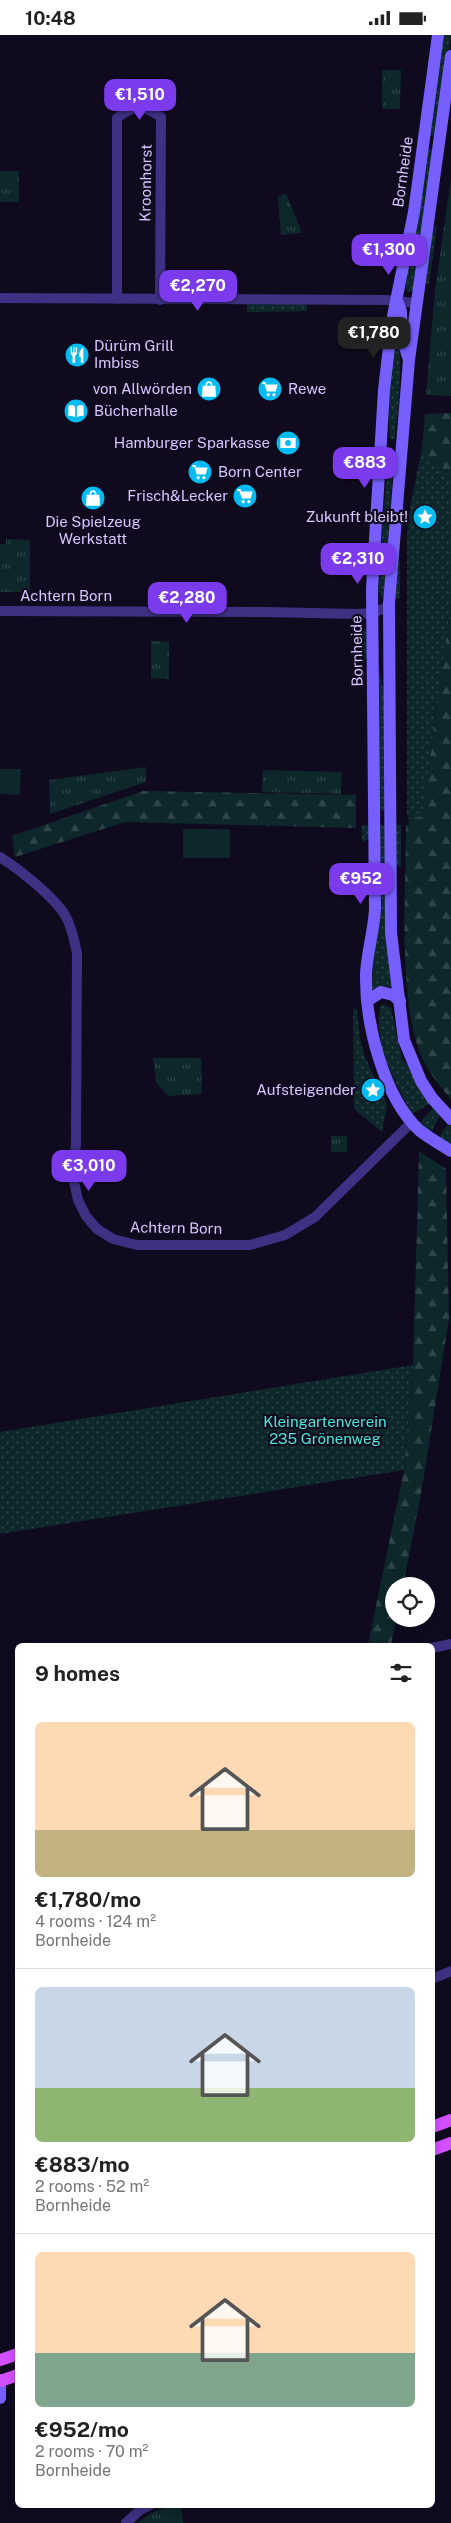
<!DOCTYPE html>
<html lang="en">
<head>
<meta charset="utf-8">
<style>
	:root { --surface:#fff; --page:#f2f2f2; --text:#222; --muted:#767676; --line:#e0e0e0; --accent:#7c3aed }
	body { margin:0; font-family:"Public Sans",sans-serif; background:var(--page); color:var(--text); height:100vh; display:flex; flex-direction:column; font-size:19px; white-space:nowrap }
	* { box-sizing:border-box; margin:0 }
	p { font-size:16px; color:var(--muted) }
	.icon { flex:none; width:28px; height:28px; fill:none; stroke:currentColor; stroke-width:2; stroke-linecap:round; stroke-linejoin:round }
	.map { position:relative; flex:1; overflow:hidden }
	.sheet { position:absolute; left:15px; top:1608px; width:420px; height:865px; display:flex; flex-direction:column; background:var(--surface); border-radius:8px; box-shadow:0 2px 8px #0003 }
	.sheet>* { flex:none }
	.tools { position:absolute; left:385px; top:1542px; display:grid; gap:10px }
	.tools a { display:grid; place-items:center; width:50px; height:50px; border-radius:50%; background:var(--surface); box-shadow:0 2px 8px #0003; font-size:25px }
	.price { position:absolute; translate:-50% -42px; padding:0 11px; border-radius:10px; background:var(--accent); color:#fff; font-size:16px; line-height:32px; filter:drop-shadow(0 1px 2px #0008) }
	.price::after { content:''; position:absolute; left:50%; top:30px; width:15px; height:11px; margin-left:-8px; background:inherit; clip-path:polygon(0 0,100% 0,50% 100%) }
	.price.on { background:#222; color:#fff }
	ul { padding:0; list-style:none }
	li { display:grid; align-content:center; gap:10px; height:265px; padding:0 20px }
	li+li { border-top:1px solid var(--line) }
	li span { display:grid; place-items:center; height:155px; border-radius:8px; color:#555 }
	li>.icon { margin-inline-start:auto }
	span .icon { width:90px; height:90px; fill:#fffc; stroke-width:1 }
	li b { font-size:21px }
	h2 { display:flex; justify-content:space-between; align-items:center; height:60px; padding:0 20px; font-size:21px }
	.status { display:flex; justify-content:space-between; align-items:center; height:35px; padding:0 25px; background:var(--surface); direction:ltr }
	.status svg { height:14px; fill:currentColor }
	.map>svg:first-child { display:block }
</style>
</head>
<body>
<div class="status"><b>10:48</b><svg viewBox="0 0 49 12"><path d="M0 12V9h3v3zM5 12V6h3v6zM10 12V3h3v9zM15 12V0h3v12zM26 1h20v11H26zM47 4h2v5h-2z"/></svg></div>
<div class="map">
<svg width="451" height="2488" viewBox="0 0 451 2488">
	<defs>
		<pattern id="grass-dots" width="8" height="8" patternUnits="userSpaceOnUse" patternTransform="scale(1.25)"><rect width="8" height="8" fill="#0d272a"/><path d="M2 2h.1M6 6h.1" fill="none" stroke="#2f454a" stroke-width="1.8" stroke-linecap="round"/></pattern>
		<pattern id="forest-firs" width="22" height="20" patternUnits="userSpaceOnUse" patternTransform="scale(1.25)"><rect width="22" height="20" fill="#0d272a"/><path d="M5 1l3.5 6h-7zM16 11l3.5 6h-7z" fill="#2f454a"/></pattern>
		<pattern id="park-tufts" width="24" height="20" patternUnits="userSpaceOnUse" patternTransform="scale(1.25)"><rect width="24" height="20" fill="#0d272a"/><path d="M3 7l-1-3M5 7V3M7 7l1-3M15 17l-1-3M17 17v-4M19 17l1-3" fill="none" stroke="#2f454a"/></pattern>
	</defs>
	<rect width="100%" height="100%" fill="#100a1f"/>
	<g fill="url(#grass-dots)">
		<polygon points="441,0 451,0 437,102 428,100"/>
		<polygon points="426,114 435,115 413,256 408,257 406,252"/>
		<polygon points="437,191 429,250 425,246 432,193"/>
		<polygon points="247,268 307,269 307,276 247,277"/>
		<path d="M395 303C406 318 397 383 395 404H390L388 369Z"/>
		<polygon points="422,413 451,445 451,568 422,782 407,781 407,501 410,472"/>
		<polygon points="388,419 394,420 384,561 381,562 378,556"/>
		<polygon points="398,527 400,527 400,564 395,564"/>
		<polygon points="363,591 368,600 370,621 361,627"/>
		<polygon points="378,627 388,681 387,776 379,775"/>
		<polygon points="362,790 372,790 372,802 362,807"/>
		<polygon points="379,790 387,790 395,953 384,951 372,954"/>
		<polygon points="394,790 401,790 401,832 394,829"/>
		<path d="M383 969 391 973 402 1024 411 1033 431 1068 412 1079C394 1044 374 1013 380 972Z"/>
		<polygon points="353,974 357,974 360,1004 365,1022 387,1069 382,1097 354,1074"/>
		<polygon points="434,1072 441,1079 430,1099 419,1088"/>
		<polygon points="448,1087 451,1090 451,1109 439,1103"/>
		<polygon points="413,1330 404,1435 0,1499 0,1397"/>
	</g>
	<g fill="url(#forest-firs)">
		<polygon points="451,378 451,445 422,413 425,379"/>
		<path d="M451 568V1065C442 1053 431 1041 424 1027 397 973 406 853 406 790H410L407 781 422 782Z"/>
		<polygon points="143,756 356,760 356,793 125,787 15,822 12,801"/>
		<polygon points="419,1116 446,1134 449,1284 421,1459 403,1551 394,1551 394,1584 396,1584 391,1610 368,1610 404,1435 413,1330"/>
	</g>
	<g fill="url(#park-tufts)">
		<polygon points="382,35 401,35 400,74 382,74"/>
		<rect x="0" y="136" width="19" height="31"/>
		<polygon points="451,143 451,361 426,360 435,255"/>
		<polygon points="286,158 302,198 281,200 278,162"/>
		<polygon points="6,504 30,505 30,557 0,557 0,509 6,509"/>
		<polygon points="151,606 169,607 169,644 151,643"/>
		<polygon points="146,732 146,747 50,779 49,745"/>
		<polygon points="263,735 342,737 341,759 262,757"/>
		<polygon points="153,1023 201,1023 202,1059 168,1061 156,1047"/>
		<rect x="331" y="1101" width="16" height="16"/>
		<polygon points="172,2470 181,2470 183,2488 137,2488 151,2478"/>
	</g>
	<g fill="#0d272a">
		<polygon points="0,734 21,734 20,760 0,759"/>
		<rect x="183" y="794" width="47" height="29"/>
	</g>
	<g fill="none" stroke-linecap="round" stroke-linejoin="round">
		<g stroke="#3e3083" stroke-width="10">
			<polyline points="0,263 386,265 416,268"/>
			<path d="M117 264V83C134 70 143 70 161 82L160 265"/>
			<polyline points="0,576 266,577 357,579 373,578 389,571"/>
			<path d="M0 822C19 834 53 861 65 880 72 892 74 905 77 918L76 1107 74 1147 78 1165 86 1181 97 1194 113 1204 137 1210H250L285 1200 315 1182 412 1087"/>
			<polyline points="432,1613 451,1609"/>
			<polyline points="432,1944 451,1936"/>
			<polyline points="126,2488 140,2475 150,2470"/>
		</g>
		<g stroke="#775fff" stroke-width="12">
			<path d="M438 0 414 177 392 286 384 355 372 554 375 874C374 896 367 917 366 939 365 987 383 1061 419 1095 429 1103 440 1109 451 1116"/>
			<polyline points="451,21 409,325 389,568 391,898 404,1005 421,1046 432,1063 451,1084"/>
			<polyline points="398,268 401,277 402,303 408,322"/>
			<polyline points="367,966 381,957 393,960 400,966"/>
			<polyline points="0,2345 0,2363"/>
		</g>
		<g stroke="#d34fff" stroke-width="12">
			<polyline points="432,2092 451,2085"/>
			<polyline points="432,2115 451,2108"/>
			<polyline points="0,2325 18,2319"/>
			<polyline points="0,2346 18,2340"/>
		</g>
	</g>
	<defs>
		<symbol id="restaurant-disc" viewBox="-11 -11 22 22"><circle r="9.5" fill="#00bcf3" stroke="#100a1f"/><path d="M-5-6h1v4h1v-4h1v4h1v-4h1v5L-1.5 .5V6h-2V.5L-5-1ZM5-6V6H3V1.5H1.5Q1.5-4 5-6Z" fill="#fff"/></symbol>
		<symbol id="shop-disc" viewBox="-11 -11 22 22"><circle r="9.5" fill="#00bcf3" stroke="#100a1f"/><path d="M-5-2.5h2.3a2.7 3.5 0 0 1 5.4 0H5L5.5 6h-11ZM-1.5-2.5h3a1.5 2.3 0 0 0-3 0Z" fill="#fff"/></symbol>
		<symbol id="supermarket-disc" viewBox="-11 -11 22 22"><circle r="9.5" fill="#00bcf3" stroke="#100a1f"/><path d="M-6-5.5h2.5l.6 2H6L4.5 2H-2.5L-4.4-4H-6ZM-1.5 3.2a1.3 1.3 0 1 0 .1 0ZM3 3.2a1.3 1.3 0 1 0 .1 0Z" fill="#fff"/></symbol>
		<symbol id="library-disc" viewBox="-11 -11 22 22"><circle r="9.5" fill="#00bcf3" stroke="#100a1f"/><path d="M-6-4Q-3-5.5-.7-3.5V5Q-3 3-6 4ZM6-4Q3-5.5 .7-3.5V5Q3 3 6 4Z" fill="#fff"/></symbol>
		<symbol id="bank-disc" viewBox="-11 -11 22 22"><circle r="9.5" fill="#00bcf3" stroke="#100a1f"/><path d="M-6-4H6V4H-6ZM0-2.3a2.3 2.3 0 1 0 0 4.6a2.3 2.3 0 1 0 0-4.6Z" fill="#fff"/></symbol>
		<symbol id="sight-disc" viewBox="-11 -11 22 22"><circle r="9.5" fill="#00bcf3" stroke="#100a1f"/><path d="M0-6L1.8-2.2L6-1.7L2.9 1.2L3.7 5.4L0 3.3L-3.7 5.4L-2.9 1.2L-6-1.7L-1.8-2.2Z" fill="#fff"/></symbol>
	</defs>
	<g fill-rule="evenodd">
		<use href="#restaurant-disc" x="63" y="306" width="28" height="28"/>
		<use href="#shop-disc" x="195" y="340" width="28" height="28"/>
		<use href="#supermarket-disc" x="256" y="340" width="28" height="28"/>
		<use href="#library-disc" x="62" y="362" width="28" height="28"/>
		<use href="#bank-disc" x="274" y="394" width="28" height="28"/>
		<use href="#supermarket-disc" x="186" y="423" width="28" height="28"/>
		<use href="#supermarket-disc" x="231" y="447" width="28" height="28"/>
		<use href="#shop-disc" x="79" y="449" width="28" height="28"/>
		<use href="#sight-disc" x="411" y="468" width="28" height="28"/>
		<use href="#sight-disc" x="359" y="1041" width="28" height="28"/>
	</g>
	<g text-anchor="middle" stroke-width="4.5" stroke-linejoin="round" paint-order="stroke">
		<g font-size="15" fill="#d5c8ff" stroke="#100a1f">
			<text transform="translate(403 137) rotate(-82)" y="5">Bornheide</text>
			<text transform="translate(146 148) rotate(-89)" y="5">Kroonhorst</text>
			<text x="66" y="566">Achtern Born</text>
			<text transform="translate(357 616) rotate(-91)" y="5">Bornheide</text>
			<text transform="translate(176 1193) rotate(1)" y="5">Achtern Born</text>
		</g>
		<g font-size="15" fill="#d5c8ff" stroke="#100a1f" text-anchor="end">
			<text x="94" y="316" text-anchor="start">Dürüm Grill<tspan x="94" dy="17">Imbiss</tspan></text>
			<text x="192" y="359">von Allwörden</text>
			<text x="288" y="359" text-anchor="start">Rewe</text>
			<text x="94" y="381" text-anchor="start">Bücherhalle</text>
			<text x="270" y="413">Hamburger Sparkasse</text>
			<text x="218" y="442" text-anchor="start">Born Center</text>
			<text x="228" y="466">Frisch&amp;Lecker</text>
			<text x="408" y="487">Zukunft bleibt!</text>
			<text x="93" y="492" text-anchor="middle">Die Spielzeug<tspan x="93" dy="17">Werkstatt</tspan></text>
			<text x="356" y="1060">Aufsteigender</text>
		</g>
		<g font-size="15" fill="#49ead6" stroke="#100a1f">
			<text x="325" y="1392">Kleingartenverein<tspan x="325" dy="17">235 Grönenweg</tspan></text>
		</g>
	</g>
</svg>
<div class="tools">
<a><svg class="icon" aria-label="locate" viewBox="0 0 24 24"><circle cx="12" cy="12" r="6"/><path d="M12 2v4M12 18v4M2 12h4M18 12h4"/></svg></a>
</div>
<b class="price" style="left:140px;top:86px">€1,510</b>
<b class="price" style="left:389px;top:241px">€1,300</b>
<b class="price" style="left:198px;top:277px">€2,270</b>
<b class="price on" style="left:374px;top:324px">€1,780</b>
<b class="price" style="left:365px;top:454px">€883</b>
<b class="price" style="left:358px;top:550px">€2,310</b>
<b class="price" style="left:187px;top:589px">€2,280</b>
<b class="price" style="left:361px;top:870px">€952</b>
<b class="price" style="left:89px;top:1157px">€3,010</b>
<section class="sheet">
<h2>9 homes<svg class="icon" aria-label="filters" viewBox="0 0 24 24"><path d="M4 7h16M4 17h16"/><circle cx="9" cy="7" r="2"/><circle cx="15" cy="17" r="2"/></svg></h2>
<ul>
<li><span style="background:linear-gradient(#ffd9b3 70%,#c2b280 0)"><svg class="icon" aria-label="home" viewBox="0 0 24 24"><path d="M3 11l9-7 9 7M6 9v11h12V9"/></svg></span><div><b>€1,780/mo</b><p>4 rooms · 124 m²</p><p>Bornheide</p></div></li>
<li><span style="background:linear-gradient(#c9d6e8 65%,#8fb573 0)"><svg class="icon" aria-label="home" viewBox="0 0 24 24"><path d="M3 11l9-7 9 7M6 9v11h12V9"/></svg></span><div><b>€883/mo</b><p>2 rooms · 52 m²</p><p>Bornheide</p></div></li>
<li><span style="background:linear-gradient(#ffd9b3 65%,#7fa58c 0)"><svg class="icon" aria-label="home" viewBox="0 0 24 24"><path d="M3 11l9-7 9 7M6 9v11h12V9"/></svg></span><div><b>€952/mo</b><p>2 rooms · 70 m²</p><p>Bornheide</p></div></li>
</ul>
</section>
</div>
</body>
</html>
